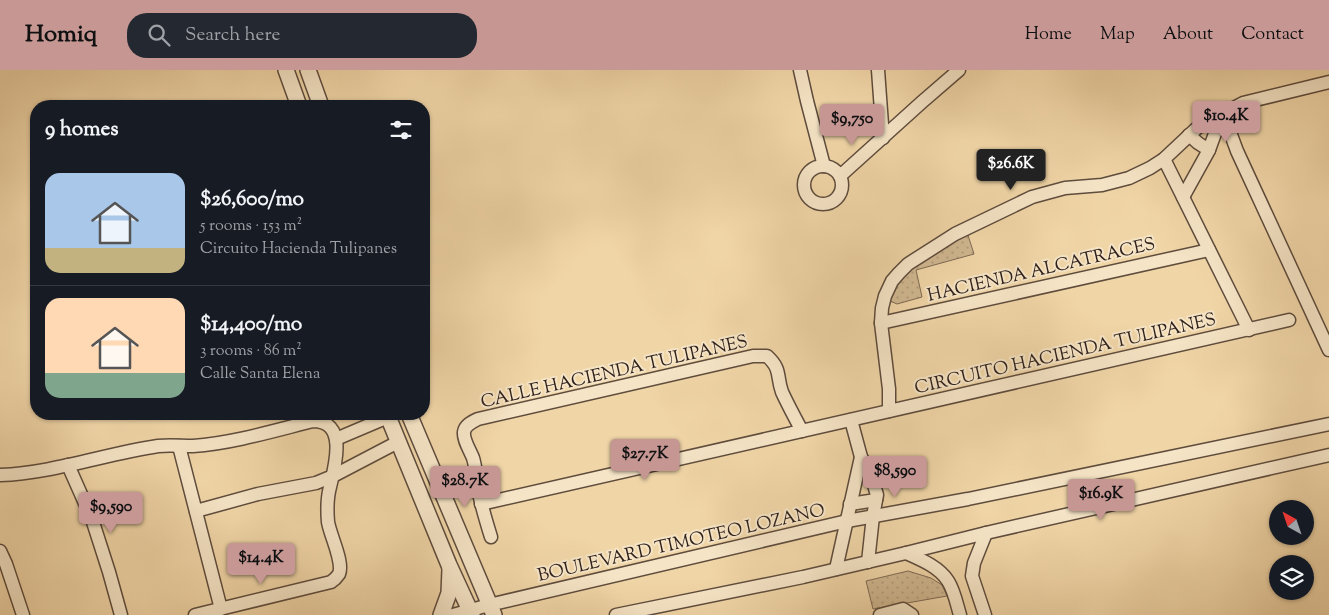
<!DOCTYPE html>
<html lang="en">
<head>
<meta charset="utf-8">
<style>
	:root { --surface:#171b24; --page:#242831; --text:#f1f3f6; --muted:#9ea1a6; --line:#363941; --accent:#c59692 }
	body { margin:0; font-family:"Sorts Mill Goudy",serif; background:var(--page); color:var(--text); height:100vh; display:flex; flex-direction:column; font-size:19px; white-space:nowrap }
	* { box-sizing:border-box; margin:0 }
	p { font-size:16px; color:var(--muted) }
	.icon { flex:none; width:28px; height:28px; fill:none; stroke:currentColor; stroke-width:2; stroke-linecap:round; stroke-linejoin:round }
	.map { position:relative; flex:1; overflow:hidden }
	.panel { position:absolute; left:30px; top:30px; width:400px; height:320px; display:flex; flex-direction:column; background:var(--surface); border-radius:20px; box-shadow:0 1px 4px #0004 }
	.panel>* { flex:none }
	.needle { width:32px; rotate:320deg }
	.tools { position:absolute; left:1269px; top:430px; display:grid; gap:10px }
	.tools a { display:grid; place-items:center; width:45px; height:45px; border-radius:50%; background:var(--surface); box-shadow:0 1px 4px #0004; font-size:25px }
	.price { position:absolute; translate:-50% -42px; padding:0 11px; border-radius:5px; background:var(--accent); color:#111; font-size:16px; line-height:32px; filter:drop-shadow(0 1px 2px #0008) }
	.price::after { content:''; position:absolute; left:50%; top:30px; width:15px; height:11px; margin-left:-8px; background:inherit; clip-path:polygon(0 0,100% 0,50% 100%) }
	.price.selected { background:#222; color:#fff }
	ul { padding:0; list-style:none }
	li { display:flex; align-items:center; gap:15px; height:125px; padding:0 15px }
	li+li { border-top:1px solid var(--line) }
	li span { display:grid; place-items:center; flex:none; width:140px; height:100px; border-radius:15px; color:#555 }
	li>.icon { margin-inline-start:auto }
	span .icon { width:60px; height:60px; fill:#fffc; stroke-width:1 }
	li b { font-size:21px }
	h2 { display:flex; justify-content:space-between; align-items:center; height:60px; padding:0 15px; font-size:21px }
	header { display:flex; align-items:center; gap:30px; box-sizing:border-box; height:70px; padding:0 25px; background:var(--accent); color:#111 }
	header strong { font-size:24px }
	nav { display:flex; gap:28px; margin-inline-start:auto; font-size:18px }
	.search { width:350px; height:45px; background:var(--page); display:flex; align-items:center; gap:12px; box-sizing:border-box; padding:0 18px; border-radius:20px; color:var(--muted); font-size:19px }
	.map>svg:first-child { display:block }
</style>
</head>
<body>
<header>
<strong>Homiq</strong>
<div class="search"><svg class="icon" aria-label="search" viewBox="0 0 24 24"><circle cx="10" cy="10" r="6"/><path d="M15 15l6 6"/></svg>Search here</div>
<nav><a>Home</a><a>Map</a><a>About</a><a>Contact</a></nav>
</header>
<div class="map">
<svg width="1329" height="545" viewBox="0 0 1329 545">
	<defs>
		<pattern id="green-dots" width="8" height="8" patternUnits="userSpaceOnUse" patternTransform="scale(1.25)"><rect width="8" height="8" fill="#cfb68f"/><path d="M2 2h.1M6 6h.1" fill="none" stroke="#b29c7b" stroke-width="1.8" stroke-linecap="round"/></pattern>
	</defs>
	<rect width="100%" height="100%" fill="#f0d5a7"/>
	<filter id="stains"><feTurbulence type="fractalNoise" baseFrequency=".004" numOctaves="4"/><feColorMatrix values="0 0 0 0 .2 0 0 0 0 .09 0 0 0 0 .02 0 0 0 .5 -.17"/></filter>
	<radialGradient id="worn" r=".72"><stop offset=".6" stop-color="#630" stop-opacity="0"/><stop offset="1" stop-color="#630" stop-opacity=".3"/></radialGradient>
	<g fill="url(#green-dots)" stroke="#7e6a54">
		<polygon points="966,159 974,184 916,200 922,227 897,234 890,231 895,211"/>
		<polygon points="908,501 931,508 942,515 947,526 873,539 866,511"/>
	</g>
	<g fill="none" stroke-linecap="round" stroke-linejoin="round">
		<defs>
			<g id="minor">
				<polyline points="800,0 807,31 824,96"/>
				<polyline points="878,0 883,68"/>
				<polyline points="1228,41 1230,62 1237,81 1329,280"/>
				<polyline points="1189,65 1198,73 1209,80"/>
				<polyline points="1164,89 1249,260"/>
				<circle cx="823" cy="115" r="19"/>
				<polyline points="840,106 922,32 959,0"/>
				<polyline points="1183,127 1209,80 1221,47"/>
				<polyline points="881,253 1209,180"/>
				<polyline points="889,341 889,319 881,253 882,238 885,226 892,211 899,203 908,194 955,164 1032,127 1065,118 1102,115 1129,108 1150,98 1164,89 1196,59 1204,53 1221,47 1228,41 1243,33 1329,12"/>
				<polyline points="851,350 861,387 871,405 877,425 873,446 868,492"/>
				<polyline points="336,369 388,347"/>
				<polyline points="179,376 221,539"/>
				<polyline points="68,395 92,449 109,502 121,545"/>
				<path d="M0 405C53 403 105 384 158 376 169 375 181 376 193 376 233 373 273 361 313 351 348 351 335 396 330 417 327 428 327 440 328 452 330 465 344 492 339 504 337 507 334 510 331 512L195 545"/>
				<polyline points="481,434 1289,250"/>
				<polyline points="850,434 876,430"/>
				<polyline points="196,441 258,424 316,413 333,406 398,372"/>
				<path d="M491 467C486 451 481 435 478 418 476 408 476 397 473 388 470 380 463 370 464 362 465 355 472 352 478 349L753 286H767C782 300 776 305 782 322 788 335 795 348 802 361"/>
				<polyline points="0,481 6,494 23,545"/>
				<path d="M906 483C922 490 939 497 948 511 954 520 957 535 960 545"/>
				<polyline points="836,499 861,387"/>
				<polyline points="453,545 489,535 847,451 968,429 1329,354"/>
				<polyline points="616,545 803,507 906,483 986,463 1329,385"/>
				<polyline points="880,545 903,539 912,545"/>
				<polyline points="985,545 972,506 974,493 986,463"/>
			</g>
			<g id="tertiary">
				<polyline points="286,0 299,36"/>
				<polyline points="308,0 321,36"/>
				<polyline points="387,344 449,495 472,545"/>
				<polyline points="409,344 494,545"/>
				<polyline points="441,545 449,523 450,499"/>
			</g>
		</defs>
		<use href="#minor" stroke="#5e4c3d" stroke-width="15"/>
		<use href="#tertiary" stroke="#5e4c3d" stroke-width="18"/>
		<use href="#minor" stroke="#f5e4c6" stroke-width="12"/>
		<use href="#tertiary" stroke="#f5e4c6" stroke-width="15"/>
	</g>
	<g text-anchor="middle" stroke-width="4" stroke-linejoin="round" paint-order="stroke">
		<g font-size="18" fill="#2d1f1a" stroke="#f5e4c6">
			<text transform="translate(1041 199) rotate(-13)" y="6">HACIENDA ALCATRACES</text>
			<text transform="translate(1065 283) rotate(-13)" y="6">CIRCUITO HACIENDA TULIPANES</text>
			<text transform="translate(614 301) rotate(-13)" y="6">CALLE HACIENDA TULIPANES</text>
			<text transform="translate(681 472) rotate(-13)" y="6">BOULEVARD TIMOTEO LOZANO</text>
		</g>
	</g>
	<rect width="100%" height="100%" filter="url(#stains)"/>
	<rect width="100%" height="100%" fill="url(#worn)"/>
</svg>
<div class="tools">
<a><svg class="needle" viewBox="-14 -14 28 28"><path d="M0-13l5 13h-10z" fill="#e53935"/><path d="M0 13l5-13h-10z" fill="#9ea1a6"/></svg></a>
<a><svg class="icon" aria-label="layers" viewBox="0 0 24 24"><path d="M12 4l9 5-9 5-9-5zM3 14l9 5 9-5"/></svg></a>
</div>
<b class="price" style="left:1226px;top:73px">$10.4K</b>
<b class="price" style="left:852px;top:76px">$9,750</b>
<b class="price selected" style="left:1011px;top:121px">$26.6K</b>
<b class="price" style="left:645px;top:411px">$27.7K</b>
<b class="price" style="left:895px;top:428px">$8,590</b>
<b class="price" style="left:465px;top:438px">$28.7K</b>
<b class="price" style="left:1101px;top:451px">$16.9K</b>
<b class="price" style="left:111px;top:464px">$9,590</b>
<b class="price" style="left:261px;top:515px">$14.4K</b>
<section class="panel">
<h2>9 homes<svg class="icon" aria-label="filters" viewBox="0 0 24 24"><path d="M4 7h16M4 17h16"/><circle cx="9" cy="7" r="2"/><circle cx="15" cy="17" r="2"/></svg></h2>
<ul>
<li><span style="background:linear-gradient(#a9c7e8 75%,#c2b280 0)"><svg class="icon" aria-label="home" viewBox="0 0 24 24"><path d="M3 11l9-7 9 7M6 9v11h12V9"/></svg></span><div><b>$26,600/mo</b><p>5 rooms · 153 m²</p><p>Circuito Hacienda Tulipanes</p></div></li>
<li><span style="background:linear-gradient(#ffd9b3 75%,#7fa58c 0)"><svg class="icon" aria-label="home" viewBox="0 0 24 24"><path d="M3 11l9-7 9 7M6 9v11h12V9"/></svg></span><div><b>$14,400/mo</b><p>3 rooms · 86 m²</p><p>Calle Santa Elena</p></div></li>
</ul>
</section>
</div>
</body>
</html>
